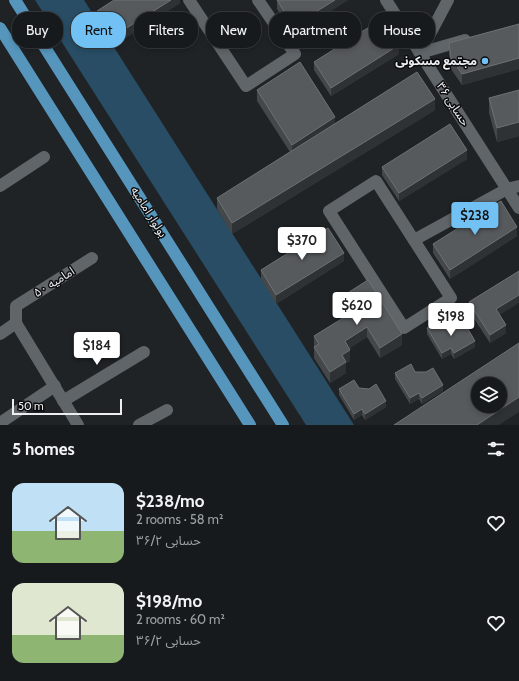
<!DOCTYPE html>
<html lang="en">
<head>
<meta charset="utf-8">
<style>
	:root { --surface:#171a1c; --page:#202325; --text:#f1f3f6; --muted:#9ea1a3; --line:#36383b; --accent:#72c1f5 }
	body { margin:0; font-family:Cabin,"Noto Sans Arabic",sans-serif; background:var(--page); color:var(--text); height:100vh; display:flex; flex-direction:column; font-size:15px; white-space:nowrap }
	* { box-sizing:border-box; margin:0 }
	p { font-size:13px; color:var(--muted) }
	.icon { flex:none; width:22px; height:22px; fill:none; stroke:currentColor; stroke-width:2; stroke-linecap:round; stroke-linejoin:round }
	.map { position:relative; height:425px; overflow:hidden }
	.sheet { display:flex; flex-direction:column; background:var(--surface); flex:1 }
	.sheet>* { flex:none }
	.hud { position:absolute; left:12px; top:12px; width:495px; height:36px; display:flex; gap:8px }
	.buttons { position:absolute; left:471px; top:377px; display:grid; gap:8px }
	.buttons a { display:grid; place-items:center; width:36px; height:36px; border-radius:50%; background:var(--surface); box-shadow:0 2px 6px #0003,0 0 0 1px var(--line); font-size:20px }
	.scale { position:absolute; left:12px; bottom:10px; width:110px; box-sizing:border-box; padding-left:4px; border:2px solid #eceef0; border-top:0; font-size:11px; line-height:14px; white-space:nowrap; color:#eceef0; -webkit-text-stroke:3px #0b0c0e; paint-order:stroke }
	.price { position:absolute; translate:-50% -34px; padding:0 9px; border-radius:4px; background:#fff; color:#222; font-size:13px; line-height:26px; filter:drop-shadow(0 1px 2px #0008) }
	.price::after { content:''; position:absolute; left:50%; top:24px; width:12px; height:9px; margin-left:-6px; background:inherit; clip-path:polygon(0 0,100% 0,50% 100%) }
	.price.current { background:var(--accent); color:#111 }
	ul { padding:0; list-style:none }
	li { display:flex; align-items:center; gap:12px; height:100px; padding:0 12px }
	li span { display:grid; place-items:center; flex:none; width:112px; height:80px; border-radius:12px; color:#555 }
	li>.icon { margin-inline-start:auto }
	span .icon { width:48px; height:48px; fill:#fffc; stroke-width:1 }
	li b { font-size:17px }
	h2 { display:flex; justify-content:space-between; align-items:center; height:48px; padding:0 12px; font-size:17px }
	.tag { padding:0 14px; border-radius:16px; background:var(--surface); box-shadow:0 2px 6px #0003,0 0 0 1px var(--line); font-size:14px; line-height:36px }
	.tag.current { background:var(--accent); color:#111 }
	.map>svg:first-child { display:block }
</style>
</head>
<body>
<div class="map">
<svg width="519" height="425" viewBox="0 0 519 425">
	<rect width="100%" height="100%" fill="#1f2326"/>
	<polygon fill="#284d65" points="35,0 84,0 354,425 306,425"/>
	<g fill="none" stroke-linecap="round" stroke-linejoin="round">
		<g stroke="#606569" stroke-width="12">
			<polyline points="189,0 246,86 295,54 258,0"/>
			<polyline points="386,0 519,208"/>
			<polyline points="420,53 465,40"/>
			<polyline points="420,53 448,0"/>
			<polygon points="376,181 451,298 404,328 329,211"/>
			<polyline points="0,186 44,157"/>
			<polyline points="414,240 507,189 519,186"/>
			<polyline points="0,334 16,323"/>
			<polyline points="63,401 144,352"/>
			<polyline points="0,423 55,386"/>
			<polyline points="78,425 16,323 16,306 92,258"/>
			<polyline points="139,425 167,410"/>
		</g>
		<g stroke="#5696bd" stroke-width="12">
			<polyline points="15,0 283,425"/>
			<polyline points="0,28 250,425"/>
		</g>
	</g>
	<g fill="#45484b">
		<polygon points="180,0 180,3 114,45 97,19 97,11"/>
		<polygon points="277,0 348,0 293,35 277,9"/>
		<polygon points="519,24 519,69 462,85 451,69 449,54 449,43"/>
		<polygon points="399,54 331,96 314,70 314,62"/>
		<polygon points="257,90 335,124 435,110 232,234 217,209 217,198 290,152 257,101"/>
		<polygon points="519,90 519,136 497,142 489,113 489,98"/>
		<polygon points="467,159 399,201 382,175 382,167"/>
		<polygon points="517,236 450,279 433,253 433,244"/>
		<polygon points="344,261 276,304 261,279 261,270"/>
		<polygon points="346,294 402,345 380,358 367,337 349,348 350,361 346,363 346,373 330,383 314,358 314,336 351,313 346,305"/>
		<polygon points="469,302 500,315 506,333 490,343 469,311"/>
		<polygon points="447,327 475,347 454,359 451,354 442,359 427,334 427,328"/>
		<polygon points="415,372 443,391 422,404 419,399 410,404 395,379 395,373"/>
		<polygon points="359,388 386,407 365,420 362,415 354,420 339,395 339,389"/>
	</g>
	<g fill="#2e3235">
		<polygon points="171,0 180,0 180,3 114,45 114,36"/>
		<polygon points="335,0 348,0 293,35 293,26"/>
		<polygon points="399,45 399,54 331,96 331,88"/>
		<polygon points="519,58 519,69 462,85 462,74"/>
		<polygon points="435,99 435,110 232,234 232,223"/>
		<polygon points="335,117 335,128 292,155 292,145"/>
		<polygon points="519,122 519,136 497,142 497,128"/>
		<polygon points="467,150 467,159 399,201 399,193"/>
		<polygon points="517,227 517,236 450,279 450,270"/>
		<polygon points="344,253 344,261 276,304 276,295"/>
		<polygon points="519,295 519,303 496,317 496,309"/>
		<polygon points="506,325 506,333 490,343 490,335"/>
		<polygon points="367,327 367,337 345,352 345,341"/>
		<polygon points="402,334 402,345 380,358 380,348"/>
		<polygon points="475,341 475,347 454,359 454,353"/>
		<polygon points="451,348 451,354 442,359 442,353"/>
		<polygon points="350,350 350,361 346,363 346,373 330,383 330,372 342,355"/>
		<polygon points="443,385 443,391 422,404 422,398"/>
		<polygon points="419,393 419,399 410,404 410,398"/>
		<polygon points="519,397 519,412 499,425 477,425"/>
		<polygon points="386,401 386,407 365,420 365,414"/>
		<polygon points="362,409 362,415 354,420 354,414"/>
	</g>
	<g fill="#575a5d" stroke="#6e7174" fill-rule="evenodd">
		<polygon points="114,0 171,0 114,36 97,11"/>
		<polygon points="277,0 335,0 293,26"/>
		<polygon points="382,19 399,45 331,88 314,62"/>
		<polygon points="519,24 519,58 462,74 451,58 449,43"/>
		<polygon points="300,62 335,117 292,145 257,90"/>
		<polygon points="417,72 435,99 232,223 217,198"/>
		<polygon points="519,90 519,122 497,128 489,98"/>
		<polygon points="450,124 467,150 399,193 382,167"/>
		<polygon points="501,201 517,227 450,270 433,244"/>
		<polygon points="328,228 344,253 276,295 261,270"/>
		<polygon points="519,271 519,295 496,309 506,325 490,335 469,302"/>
		<polygon points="368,280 402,334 380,348 367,327 345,341 350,350 342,355 346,362 330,372 314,347 319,344 314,336 356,310 346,294"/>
		<polygon points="443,320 447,327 458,328 465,324 475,341 454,353 451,348 442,353 427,328"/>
		<path d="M519 343V397L477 425H394ZM478 384H500V406H478Z"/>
		<polygon points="411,364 415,372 426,372 433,368 443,385 422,398 419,393 410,398 395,373"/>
		<polygon points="354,380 359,388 369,389 376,384 386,401 365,414 362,409 354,414 339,389"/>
	</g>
	<circle fill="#72c1f5" stroke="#0b0c0e" stroke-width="1.5" cx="485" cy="61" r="4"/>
	<g text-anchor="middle" stroke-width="3" stroke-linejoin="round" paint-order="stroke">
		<g font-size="12" font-weight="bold" fill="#eceef0" stroke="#0b0c0e" text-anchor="end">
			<text x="477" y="65">مجتمع مسکونی</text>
		</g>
		<g font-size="12" fill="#eceef0" stroke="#0b0c0e">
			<text transform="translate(453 104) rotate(57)" y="4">حسابی ۳۶</text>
			<text transform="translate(149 212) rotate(58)" y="4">بولوار امامیه</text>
			<text transform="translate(54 282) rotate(-32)" y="4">امامیه ۵۰</text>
		</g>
	</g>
</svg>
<div class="buttons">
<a><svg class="icon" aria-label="layers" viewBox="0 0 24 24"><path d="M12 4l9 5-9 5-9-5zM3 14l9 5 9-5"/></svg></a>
</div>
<div class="scale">50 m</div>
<b class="price current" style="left:475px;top:236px">$238</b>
<b class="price" style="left:302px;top:261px">$370</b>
<b class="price" style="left:357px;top:326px">$620</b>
<b class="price" style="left:451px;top:337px">$198</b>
<b class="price" style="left:97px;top:366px">$184</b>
<div class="hud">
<a class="tag">Buy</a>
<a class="tag current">Rent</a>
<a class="tag">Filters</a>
<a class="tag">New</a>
<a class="tag">Apartment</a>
<a class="tag">House</a>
</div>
</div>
<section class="sheet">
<h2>5 homes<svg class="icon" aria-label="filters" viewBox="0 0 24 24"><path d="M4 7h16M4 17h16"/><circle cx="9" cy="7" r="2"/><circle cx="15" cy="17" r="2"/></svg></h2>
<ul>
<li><span style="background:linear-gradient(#bfe0f5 60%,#8fb573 0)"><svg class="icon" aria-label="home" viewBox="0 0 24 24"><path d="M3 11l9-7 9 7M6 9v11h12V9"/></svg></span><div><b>$238/mo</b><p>2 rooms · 58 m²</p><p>حسابی ۳۶/۲</p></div><svg class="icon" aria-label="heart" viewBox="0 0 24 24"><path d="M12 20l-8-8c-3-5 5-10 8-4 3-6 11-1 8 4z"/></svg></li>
<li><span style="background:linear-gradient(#dfe7d0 65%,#8fb573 0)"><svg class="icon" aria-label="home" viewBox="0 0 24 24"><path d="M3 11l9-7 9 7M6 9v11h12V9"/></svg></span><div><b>$198/mo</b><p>2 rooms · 60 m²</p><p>حسابی ۳۶/۲</p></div><svg class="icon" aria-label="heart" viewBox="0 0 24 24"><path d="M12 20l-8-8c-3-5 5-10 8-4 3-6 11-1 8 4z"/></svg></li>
</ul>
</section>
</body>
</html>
